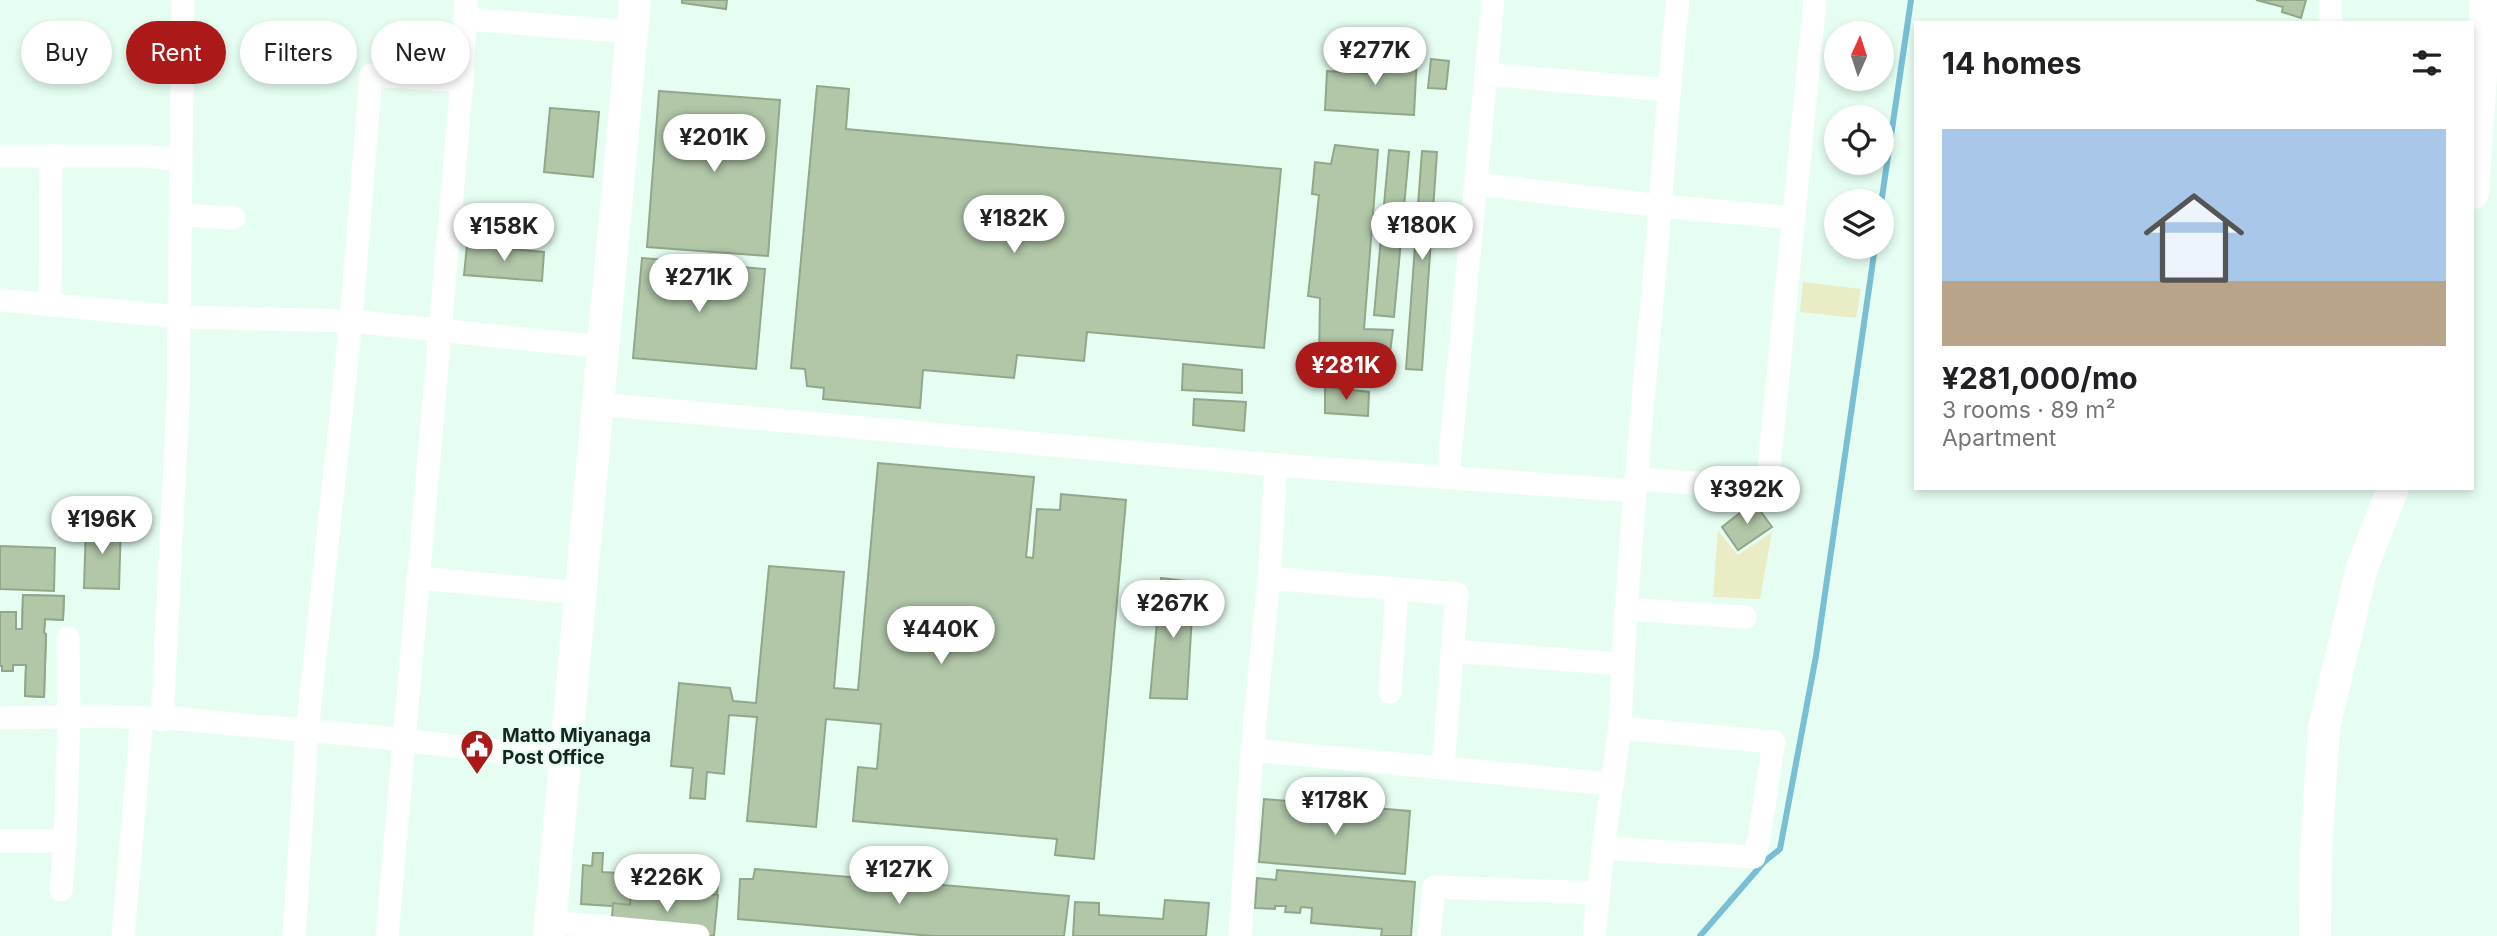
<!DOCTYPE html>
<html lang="en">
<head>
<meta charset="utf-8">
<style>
	:root { --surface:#fff; --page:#f6f6f6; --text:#202124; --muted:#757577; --line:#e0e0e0; --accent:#ab1918 }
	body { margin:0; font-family:Inter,sans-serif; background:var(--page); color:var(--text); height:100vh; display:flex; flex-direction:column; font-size:26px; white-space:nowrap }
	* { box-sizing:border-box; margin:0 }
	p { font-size:23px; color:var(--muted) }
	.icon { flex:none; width:38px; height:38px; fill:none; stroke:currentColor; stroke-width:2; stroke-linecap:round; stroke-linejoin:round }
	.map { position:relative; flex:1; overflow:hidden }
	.panel { position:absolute; left:1914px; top:21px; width:560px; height:469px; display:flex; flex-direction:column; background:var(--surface); border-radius:0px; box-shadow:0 4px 10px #0003 }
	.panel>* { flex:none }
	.banner { position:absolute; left:21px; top:21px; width:665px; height:63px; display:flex; gap:14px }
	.needle { width:46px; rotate:3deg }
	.buttons { position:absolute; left:1824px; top:21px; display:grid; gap:14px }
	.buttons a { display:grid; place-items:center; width:70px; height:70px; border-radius:50%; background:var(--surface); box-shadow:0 4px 10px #0003; font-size:35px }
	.price { position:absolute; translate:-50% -60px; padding:0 16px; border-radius:24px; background:#fff; color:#222; font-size:23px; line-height:46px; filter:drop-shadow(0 2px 4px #0008) }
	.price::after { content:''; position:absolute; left:50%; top:42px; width:21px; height:16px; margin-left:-10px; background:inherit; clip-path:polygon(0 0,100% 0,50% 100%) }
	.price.current { background:var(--accent); color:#fff }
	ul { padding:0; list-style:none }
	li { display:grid; align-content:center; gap:14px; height:371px; padding:0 28px }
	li+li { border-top:2px solid var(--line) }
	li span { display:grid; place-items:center; height:217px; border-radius:0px; color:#555 }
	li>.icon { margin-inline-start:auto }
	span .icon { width:126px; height:126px; fill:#fffc; stroke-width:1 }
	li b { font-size:30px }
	h2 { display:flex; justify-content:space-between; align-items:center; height:84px; padding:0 28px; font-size:30px }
	.chip { padding:0 24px; border-radius:32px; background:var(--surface); box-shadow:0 4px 10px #0003; font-size:24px; line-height:63px }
	.chip.current { background:var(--accent); color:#fff }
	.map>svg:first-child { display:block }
</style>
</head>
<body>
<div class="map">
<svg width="2497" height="936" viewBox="0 0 2497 936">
	<rect width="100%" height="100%" fill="#e6fef2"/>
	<g fill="#eaecc5">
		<polygon points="1803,282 1861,289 1856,318 1800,312"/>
		<polygon points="1718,531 1738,555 1772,532 1760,599 1713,597"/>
	</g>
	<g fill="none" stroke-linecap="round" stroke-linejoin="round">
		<g stroke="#78bfd4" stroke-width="6">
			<polyline points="1881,204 1911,0"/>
			<polyline points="1700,936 1764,862 1780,849 1816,656 1875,247"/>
		</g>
	</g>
	<g fill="#b1c7a8" stroke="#92a78a" stroke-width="2">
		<polygon points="682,0 727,0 726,9 682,3"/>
		<polygon points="2256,0 2306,0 2301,18 2282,12 2283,7"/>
		<polygon points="1373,54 1417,56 1414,115 1325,110 1327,71 1372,74"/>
		<polygon points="1431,59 1449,61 1446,89 1428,88"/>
		<polygon points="817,86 849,89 846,129 1281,169 1264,348 1087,332 1084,361 1017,355 1014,378 923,370 920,408 823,399 824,388 807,386 805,369 791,368"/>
		<polygon points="659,91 780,100 768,256 647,247"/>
		<polygon points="550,108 599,112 593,177 544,172"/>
		<polygon points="1335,145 1378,150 1364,329 1393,330 1388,367 1319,362 1320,298 1308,296 1319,195 1312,194 1315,162 1331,164"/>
		<polygon points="1389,150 1409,152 1394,317 1374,315"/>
		<polygon points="1422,151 1437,152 1422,370 1406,369"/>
		<polygon points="467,245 544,252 542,281 464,275"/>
		<polygon points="642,258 765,269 756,369 633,358"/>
		<polygon points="1183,364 1242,370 1242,393 1182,390"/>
		<polygon points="1325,387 1369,392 1368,416 1325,413"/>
		<polygon points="1194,399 1246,402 1244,431 1193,425"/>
		<polygon points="878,463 1034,477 1026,557 1033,558 1037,509 1060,510 1061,494 1126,500 1094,859 1055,855 1057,839 853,821 858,767 877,769 881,724 826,719 816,827 747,821 757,717 729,715 724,774 707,772 705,799 690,798 693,768 671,766 679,683 730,688 733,701 756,703 769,566 844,572 834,688 858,690"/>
		<polygon points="1754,502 1772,527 1738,550 1722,527"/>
		<polygon points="86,523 121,524 119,589 84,588"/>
		<polygon points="0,546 55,548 54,591 0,589"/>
		<polygon points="1161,578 1194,582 1187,699 1150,698"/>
		<polygon points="23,595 64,596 63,620 45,619 44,633 46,634 44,697 25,696 26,665 13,665 13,671 2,671 2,666 0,666 0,612 16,612 16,629 22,629"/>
		<polygon points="23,595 64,596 63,620 45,619 44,633 46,634 44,697 25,696 26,665 13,665 13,671 2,671 2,666 0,666 0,612 16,612 16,629 22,629"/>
		<polygon points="1264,799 1410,811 1405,874 1259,862"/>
		<polygon points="593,853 603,853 602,872 718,879 716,913 581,904 583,865 592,866"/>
		<polygon points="755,869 1069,896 1064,936 932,936 738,919 740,879 753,879"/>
		<polygon points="1277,870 1415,882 1411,936 1381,936 1382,929 1311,923 1312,908 1301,907 1300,913 1285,912 1286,906 1275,906 1275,909 1255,908 1257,878 1276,880"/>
		<polygon points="631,887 718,895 714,936 626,936 612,917 613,903 630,905"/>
		<polygon points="1165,900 1209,903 1206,936 1073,936 1075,902 1099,903 1099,915 1163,919"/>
	</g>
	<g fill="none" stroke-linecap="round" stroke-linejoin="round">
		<g stroke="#fff" stroke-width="23">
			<polyline points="2331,0 2331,23"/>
			<polyline points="465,19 632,32"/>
			<polyline points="1486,74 1668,90"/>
			<polyline points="462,81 466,0"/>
			<polyline points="0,156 145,156 180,160"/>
			<polyline points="1476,184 1661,206 1794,218"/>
			<polyline points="180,215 234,218"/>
			<polyline points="0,300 179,317 351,321 603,347"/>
			<polyline points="50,305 51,156"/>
			<polyline points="598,404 1276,465"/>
			<polyline points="1448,477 1493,0"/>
			<polyline points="1636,479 1767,488 1815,0"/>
			<polyline points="418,578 580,593"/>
			<polyline points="1269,578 1457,594 1443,768"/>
			<polyline points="1627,609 1745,617"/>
			<polyline points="1452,651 1622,664"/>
			<polyline points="1390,692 1397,589"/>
			<polyline points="0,718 95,716 179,719 369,736 565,759"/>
			<polyline points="162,720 178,403 183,0"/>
			<polyline points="1252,750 1613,784"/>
			<polyline points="0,841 65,841 69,717 68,638"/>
			<polyline points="1603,848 1620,728"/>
			<polyline points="61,890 65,841"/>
			<polyline points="550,922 698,936"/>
			<polyline points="123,936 142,719"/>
			<polyline points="294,936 307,732 351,321 371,75 462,81 387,936"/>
			<polyline points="1240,936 1252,750 1269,578 1276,465 1635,491"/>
			<polyline points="1429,936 1434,887 1598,893"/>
			<path d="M1594 936 1603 848 1754 857 1759 838 1774 742 1620 728C1626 575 1641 422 1655 269 1663 179 1668 90 1678 0"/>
		</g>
		<g stroke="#fff" stroke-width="32">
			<polyline points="2473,193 2486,0"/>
			<polyline points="549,936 635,0"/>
			<polyline points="2315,936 2316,852 2324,728 2362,568 2393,488"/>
		</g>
	</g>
	<defs>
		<symbol id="civic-pin" viewBox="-11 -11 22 30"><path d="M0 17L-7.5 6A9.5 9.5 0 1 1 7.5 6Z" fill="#ab1918" stroke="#e6fef2"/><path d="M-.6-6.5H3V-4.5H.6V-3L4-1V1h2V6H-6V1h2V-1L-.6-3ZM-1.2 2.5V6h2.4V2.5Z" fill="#fff"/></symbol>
	</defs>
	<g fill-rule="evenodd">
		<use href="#civic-pin" x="458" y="727" width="38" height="52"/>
	</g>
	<g text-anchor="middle" stroke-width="5" stroke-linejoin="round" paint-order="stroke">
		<g font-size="19" font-weight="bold" fill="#172620" stroke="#e6fef2" text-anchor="start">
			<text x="502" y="742">Matto Miyanaga<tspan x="502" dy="22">Post Office</tspan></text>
		</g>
	</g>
</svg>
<div class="buttons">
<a><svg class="needle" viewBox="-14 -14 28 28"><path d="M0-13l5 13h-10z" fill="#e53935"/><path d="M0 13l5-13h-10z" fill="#757577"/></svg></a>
<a><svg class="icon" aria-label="locate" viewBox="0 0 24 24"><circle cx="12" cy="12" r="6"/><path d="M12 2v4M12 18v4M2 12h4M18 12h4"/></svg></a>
<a><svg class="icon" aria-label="layers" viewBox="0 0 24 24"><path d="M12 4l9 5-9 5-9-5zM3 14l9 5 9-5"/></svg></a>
</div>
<b class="price" style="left:1375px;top:87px">¥277K</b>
<b class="price" style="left:714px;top:174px">¥201K</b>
<b class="price" style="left:1014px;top:255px">¥182K</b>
<b class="price" style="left:1422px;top:262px">¥180K</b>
<b class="price" style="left:504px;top:263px">¥158K</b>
<b class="price" style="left:699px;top:314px">¥271K</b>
<b class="price current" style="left:1346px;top:402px">¥281K</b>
<b class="price" style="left:1747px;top:526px">¥392K</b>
<b class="price" style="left:102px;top:556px">¥196K</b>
<b class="price" style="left:1173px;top:640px">¥267K</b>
<b class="price" style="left:941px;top:666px">¥440K</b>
<b class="price" style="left:1335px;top:837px">¥178K</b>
<b class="price" style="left:899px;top:906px">¥127K</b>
<b class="price" style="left:667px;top:914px">¥226K</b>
<div class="banner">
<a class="chip">Buy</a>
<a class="chip current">Rent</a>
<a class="chip">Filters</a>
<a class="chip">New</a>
</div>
<section class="panel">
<h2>14 homes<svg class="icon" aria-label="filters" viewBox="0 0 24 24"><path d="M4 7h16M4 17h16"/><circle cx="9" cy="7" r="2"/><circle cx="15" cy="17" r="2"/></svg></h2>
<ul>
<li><span style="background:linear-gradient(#a9c7e8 70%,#b9a48a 0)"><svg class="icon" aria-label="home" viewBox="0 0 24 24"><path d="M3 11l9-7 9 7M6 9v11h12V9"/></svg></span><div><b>¥281,000/mo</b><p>3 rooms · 89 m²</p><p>Apartment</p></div></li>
</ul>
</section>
</div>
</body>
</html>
